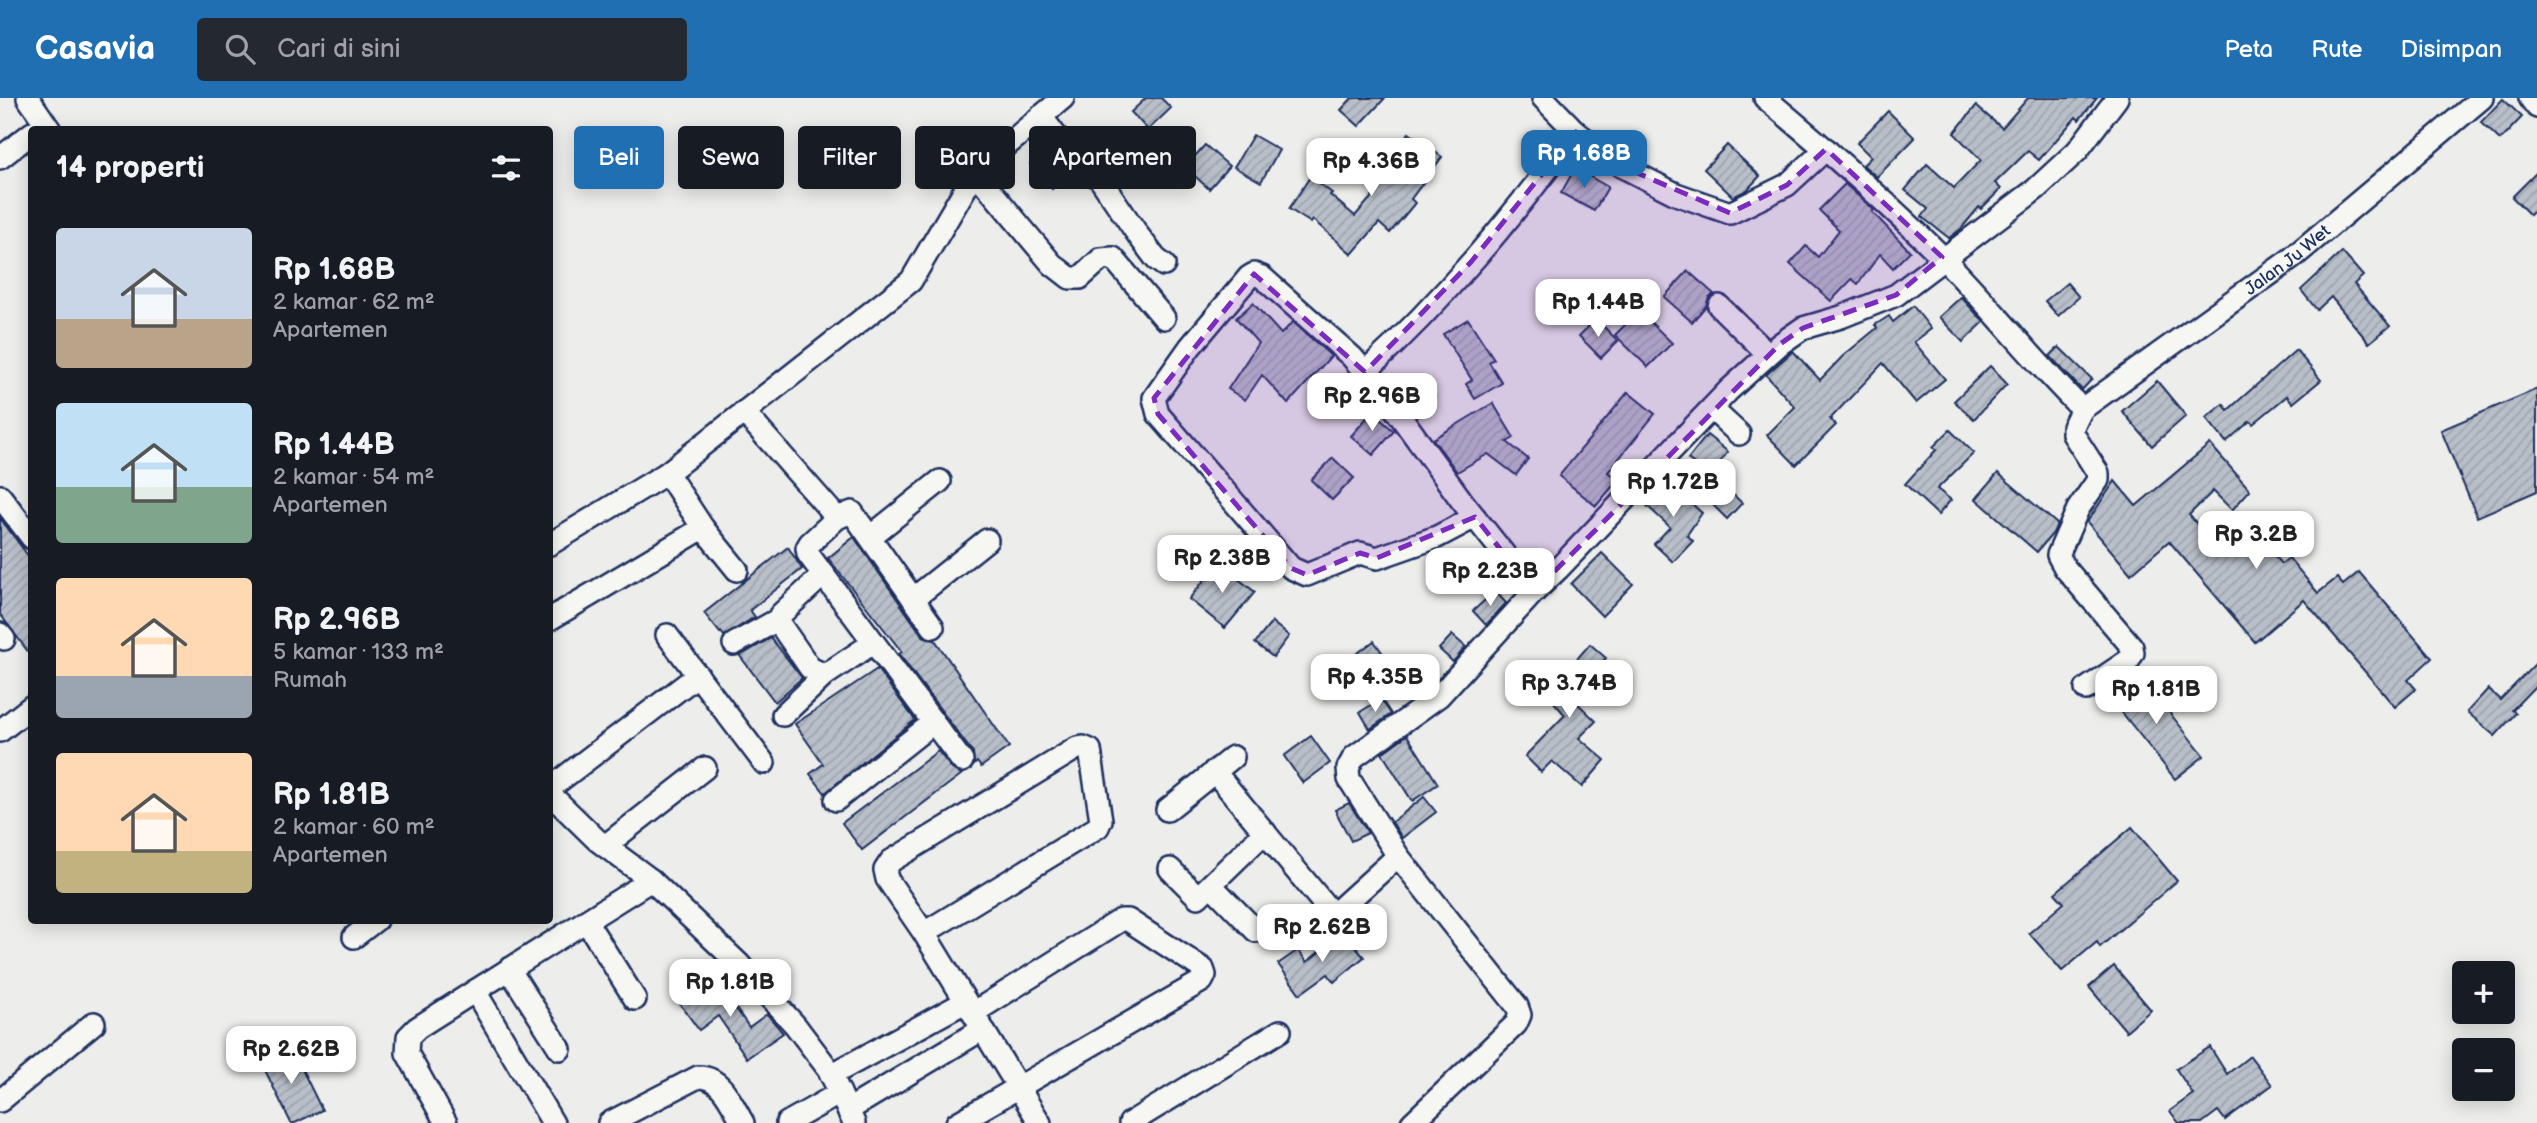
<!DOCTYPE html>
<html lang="id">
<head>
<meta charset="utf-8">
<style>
	:root { --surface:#171b24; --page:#242831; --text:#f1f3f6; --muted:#9ea1a6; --accent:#1f6fb2 }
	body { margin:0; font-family:"Balsamiq Sans",sans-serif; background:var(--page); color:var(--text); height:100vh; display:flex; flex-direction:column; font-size:26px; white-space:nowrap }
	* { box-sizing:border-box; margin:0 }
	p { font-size:23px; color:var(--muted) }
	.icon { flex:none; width:38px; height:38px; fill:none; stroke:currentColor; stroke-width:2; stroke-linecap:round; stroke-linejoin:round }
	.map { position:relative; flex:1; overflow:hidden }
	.side { position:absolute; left:28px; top:28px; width:525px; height:798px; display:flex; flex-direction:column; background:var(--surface); border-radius:7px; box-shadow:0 4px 18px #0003 }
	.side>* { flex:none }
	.banner { position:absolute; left:574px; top:28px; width:665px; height:63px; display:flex; gap:14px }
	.controls { position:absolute; left:2452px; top:863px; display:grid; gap:14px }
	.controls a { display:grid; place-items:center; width:63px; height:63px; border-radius:7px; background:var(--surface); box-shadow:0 4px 18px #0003; font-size:35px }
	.price { position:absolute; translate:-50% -60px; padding:0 16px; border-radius:14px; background:#fff; color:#222; font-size:23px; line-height:46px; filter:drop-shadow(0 2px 4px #0008) }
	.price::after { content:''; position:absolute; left:50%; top:42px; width:21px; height:16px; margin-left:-10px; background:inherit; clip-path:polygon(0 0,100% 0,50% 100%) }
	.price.current { background:var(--accent); color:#fff }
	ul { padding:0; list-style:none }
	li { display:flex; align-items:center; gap:21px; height:175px; padding:0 28px }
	li span { display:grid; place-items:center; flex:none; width:196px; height:140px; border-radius:7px; color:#555 }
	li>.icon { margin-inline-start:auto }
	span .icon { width:84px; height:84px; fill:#fffc; stroke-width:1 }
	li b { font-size:30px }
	h2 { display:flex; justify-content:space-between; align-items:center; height:84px; padding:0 28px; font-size:30px }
	.chip { padding:0 24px; border-radius:7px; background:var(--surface); box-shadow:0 4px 18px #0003; font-size:24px; line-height:63px }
	.chip.current { background:var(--accent); color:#fff }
	header { display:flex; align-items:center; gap:42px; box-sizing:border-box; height:98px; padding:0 35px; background:var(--accent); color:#fff }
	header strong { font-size:33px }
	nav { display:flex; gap:38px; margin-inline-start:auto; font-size:24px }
	.search { width:490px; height:63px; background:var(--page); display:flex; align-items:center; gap:18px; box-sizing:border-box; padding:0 24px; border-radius:7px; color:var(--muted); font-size:26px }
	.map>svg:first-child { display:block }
</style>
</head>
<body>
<header>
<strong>Casavia</strong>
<div class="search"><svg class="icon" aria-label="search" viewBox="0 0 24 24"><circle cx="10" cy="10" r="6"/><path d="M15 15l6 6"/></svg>Cari di sini</div>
<nav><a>Peta</a><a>Rute</a><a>Disimpan</a></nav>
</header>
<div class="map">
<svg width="2537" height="1025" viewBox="0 0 2537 1025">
	<defs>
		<pattern id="building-hatch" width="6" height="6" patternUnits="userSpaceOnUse" patternTransform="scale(1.75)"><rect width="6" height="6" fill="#b9bfc8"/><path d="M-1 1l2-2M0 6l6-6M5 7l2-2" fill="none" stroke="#9ea4ae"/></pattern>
	</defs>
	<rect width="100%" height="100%" fill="#edeeec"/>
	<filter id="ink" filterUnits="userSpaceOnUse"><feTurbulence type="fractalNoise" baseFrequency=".0143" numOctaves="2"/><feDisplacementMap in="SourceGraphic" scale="14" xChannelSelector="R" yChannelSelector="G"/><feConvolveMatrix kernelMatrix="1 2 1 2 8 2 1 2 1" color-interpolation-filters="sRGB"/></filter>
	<g filter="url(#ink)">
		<g fill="url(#building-hatch)" stroke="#1b2f5e" stroke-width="2">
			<polygon points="1146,0 1161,0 1171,10 1148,32 1131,14"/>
			<polygon points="1352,0 1385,0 1359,28 1341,12"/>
			<polygon points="2028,0 2097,0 2079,22 2076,19 2039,62 2028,53 1995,85 2001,91 1981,111 1979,109 1961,131 1949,140 1922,119 1928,111 1905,92 1927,66 1954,90 1981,62 1954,35 1976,8 2002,30"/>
			<polygon points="2503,1 2522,19 2500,42 2481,24"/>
			<polygon points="1888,13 1915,40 1877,79 1863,67 1871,59 1857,45"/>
			<polygon points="1409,35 1442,59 1411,101 1415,105 1390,135 1379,125 1352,156 1313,122 1311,125 1289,111 1310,79 1332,95 1330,97 1355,118 1391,77 1383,71"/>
			<polygon points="1253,37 1279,52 1261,84 1234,69"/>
			<polygon points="1205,47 1229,68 1209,91 1185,69"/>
			<polygon points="1727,47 1760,78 1747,92 1733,99 1704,71"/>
			<polygon points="1049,50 1071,75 1052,91 1030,66"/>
			<polygon points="1575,70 1608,89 1594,113 1561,95"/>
			<polygon points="2537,74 2537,110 2530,117 2512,99"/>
			<polygon points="1845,86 1874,112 1872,114 1910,153 1893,170 1880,156 1858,186 1852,181 1831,203 1790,166 1806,148 1818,159 1839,132 1819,112"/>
			<polygon points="2342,154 2363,178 2354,186 2390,228 2369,245 2331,199 2317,212 2301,192"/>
			<polygon points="1688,173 1714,196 1709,199 1706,208 1692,224 1664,199"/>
			<polygon points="2067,185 2079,199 2058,218 2045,203"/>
			<polygon points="1961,199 1984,224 1963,244 1939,219"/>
			<polygon points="1253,205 1281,236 1293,224 1331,258 1288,306 1262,277 1245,302 1228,291 1258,245 1236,220"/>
			<polygon points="1913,208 1931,231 1914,244 1945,281 1916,305 1883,265 1830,321 1836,327 1796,367 1767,337 1795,309 1766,277 1793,253 1820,282 1843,258 1877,230 1875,227 1889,218 1893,224"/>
			<polygon points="1639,213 1672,245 1648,269 1615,237"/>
			<polygon points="1468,221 1494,261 1489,264 1502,285 1475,301 1466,286 1472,282 1443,236"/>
			<polygon points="1596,221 1618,243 1601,260 1579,238"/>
			<polygon points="2059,249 2092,281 2082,292 2050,258"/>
			<polygon points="2296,252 2321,282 2293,305 2287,298 2253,326 2250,323 2226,344 2206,320 2223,306 2228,312"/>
			<polygon points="1990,268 2007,286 1974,321 1954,303"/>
			<polygon points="1417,280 1435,299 1423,310 1406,291"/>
			<polygon points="2157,283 2186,318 2152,348 2122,313"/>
			<polygon points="2537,291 2537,393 2477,419 2441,332"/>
			<polygon points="1628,294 1655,316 1608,374 1618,382 1596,408 1559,378"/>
			<polygon points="1493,305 1514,340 1507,344 1528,361 1516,377 1488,356 1457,374 1433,341"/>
			<polygon points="1372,314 1394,333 1373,357 1351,338"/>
			<polygon points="1950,332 1974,355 1937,391 1951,402 1938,417 1905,386 1936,352 1933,349"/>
			<polygon points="1707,337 1728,354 1709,378 1688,361"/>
			<polygon points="2210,346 2250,392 2232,412 2213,393 2189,417 2212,442 2241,418 2281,466 2289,460 2318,495 2337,480 2343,487 2359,474 2432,560 2408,582 2416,591 2395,609 2304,502 2255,544 2169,443 2131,476 2087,424 2115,383 2136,408"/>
			<polygon points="1333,360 1354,380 1332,402 1311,382"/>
			<polygon points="1998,375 2057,426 2053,435 2037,454 1976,401"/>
			<polygon points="1665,382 1702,415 1687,437 1693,443 1673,464 1654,446 1670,429 1644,405"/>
			<polygon points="1721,385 1742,405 1727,421 1706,400"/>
			<polygon points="0,420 32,463 32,559 0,516"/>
			<polygon points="854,439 922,537 928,541 935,542 1009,649 981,669 977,664 974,667 973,655 899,556 902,554 828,460"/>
			<polygon points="788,449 802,471 750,512 755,519 724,538 721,534 720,535 704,515"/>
			<polygon points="1602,455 1633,486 1602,518 1571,486"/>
			<polygon points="1218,465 1255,494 1225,530 1189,501"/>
			<polygon points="1495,493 1506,505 1486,527 1473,513"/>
			<polygon points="1272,524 1289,538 1273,559 1255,545"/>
			<polygon points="1452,537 1466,549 1453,564 1439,551"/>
			<polygon points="771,540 802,580 775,604 740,558"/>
			<polygon points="1374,543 1402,582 1379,599 1351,560"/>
			<polygon points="1590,546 1606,560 1572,600 1596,623 1579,640 1605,662 1582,689 1552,663 1541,674 1525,658 1565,617 1534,581 1547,564 1563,577"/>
			<polygon points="2537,564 2537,586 2512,612 2516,615 2495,638 2467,614 2488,591 2500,602"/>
			<polygon points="877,571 915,622 825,695 810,676 823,666 795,626"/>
			<polygon points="2137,574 2204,658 2175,681 2108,597"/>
			<polygon points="1381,601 1391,616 1370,631 1360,614"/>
			<polygon points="1407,637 1438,686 1412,703 1382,655"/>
			<polygon points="1311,638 1330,665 1303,685 1284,658"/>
			<polygon points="938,653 952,671 962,676 862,752 842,725"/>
			<polygon points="1424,699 1436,714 1402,740 1392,724"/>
			<polygon points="1349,705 1368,735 1351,743 1335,712"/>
			<polygon points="2132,729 2177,783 2100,849 2097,844 2062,873 2029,835 2064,805 2055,795"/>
			<polygon points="1343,834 1364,859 1334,884 1328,876 1300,896 1278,866 1298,852 1307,864"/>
			<polygon points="2114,868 2151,912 2126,933 2089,889"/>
			<polygon points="715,881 749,929 767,916 783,935 747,960 718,918 699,932 680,906"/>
			<polygon points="291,949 322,1012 295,1025 291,1025 261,964"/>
			<polygon points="2210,949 2227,976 2250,958 2272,987 2225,1022 2218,1013 2202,1025 2179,1025 2170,1013 2193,996 2176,971"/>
		</g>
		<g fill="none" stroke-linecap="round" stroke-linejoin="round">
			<defs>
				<g id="minor">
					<polyline points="28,0 50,32"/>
					<path d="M1765 0C1825 50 1885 102 1940 157 1990 207 2032 262 2082 311"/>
					<polyline points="2530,0 2537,9"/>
					<polyline points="1041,18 1068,54 1083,69 1100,81 1138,137 1156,161 1164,167"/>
					<polyline points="1576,34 1621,68 1676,96 1730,115 1787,87 1826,51"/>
					<polyline points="0,60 32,35"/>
					<polyline points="975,74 1052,166 1070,180 1080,180 1101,161 1113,160 1164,220"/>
					<polyline points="1719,208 1768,256"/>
					<path d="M1365 274C1444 202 1512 119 1576 34L1543 0"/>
					<polyline points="1712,311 1739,336"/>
					<polyline points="744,314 837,420 810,445 807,450 808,456 962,663"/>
					<polyline points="0,398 32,440"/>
					<polyline points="1475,419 1437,439 1377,460 1360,455 1307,477 1291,470 1158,316 1154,300 1190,249 1249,179 1254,176 1262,179 1352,259 1390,304 1462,403 1534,494"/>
					<polyline points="837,420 852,414 933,529"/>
					<polyline points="703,430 737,472"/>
					<polyline points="870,439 940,383"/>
					<polyline points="550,446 667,375 911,183 975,74 1063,0"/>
					<polyline points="824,476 780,517 779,525 810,570 825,577 873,545"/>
					<polyline points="913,501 987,442"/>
					<polyline points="550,521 703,430 667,375"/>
					<polyline points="0,536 4,541"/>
					<polyline points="667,537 764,665"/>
					<polyline points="734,546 779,521"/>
					<path id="s1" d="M2086 591 2129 562 2133 555 2132 549 2065 470 2058 457 2078 411 2098 382V375L2073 336V329L2082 311 2291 161 2482 0"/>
					<polyline points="783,617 825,577"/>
					<polyline points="0,633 32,608"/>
					<polyline points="1214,673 1333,817 1398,758"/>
					<polyline points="550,690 698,577"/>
					<polyline points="550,696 597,742 651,782 739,866 795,927 829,972 854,1025"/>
					<polyline points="836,702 934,624"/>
					<polyline points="1167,712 1233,659"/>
					<polyline points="605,748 705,670"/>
					<polyline points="1170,771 1198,799 1265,734"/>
					<polyline points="1211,787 1256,833"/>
					<polyline points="586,823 635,901"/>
					<polyline points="924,835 1098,729 1101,722 1090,652 1083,649 1077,650 891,763 885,772 887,781 924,835 1040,1025"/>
					<polyline points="354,839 376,822"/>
					<polyline points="509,871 560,951"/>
					<polyline points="475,893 553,1025"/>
					<polyline points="831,977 965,904"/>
					<polyline points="0,1003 94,925"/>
					<polyline points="848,1012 983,931"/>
					<polyline points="446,1025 407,955 408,939 417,930 475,893 651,782"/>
					<path d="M609 1025 698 979C722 978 732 1007 743 1025"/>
					<polyline points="787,1025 840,995"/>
					<polyline points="957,1025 1202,883 1205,877 1203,871 1128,822 1121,822 973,915"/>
					<polyline points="1130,1025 1280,933"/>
					<polyline points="1412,1025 1516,926 1520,917 1517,908 1398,758 1349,681 1348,670 1354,659 1439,598 1534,494 1559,470 1729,292 1780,246 1803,230 1841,219 1896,197 2036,91 2077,53 2117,0"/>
				</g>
			</defs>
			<use href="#minor" stroke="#1b2f5e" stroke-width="26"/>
			<use href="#minor" stroke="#f6f6f2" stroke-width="21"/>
		</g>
	</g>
	<path fill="#7b2cbf" fill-opacity="0.2" stroke="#7b2cbf" stroke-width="5" stroke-dasharray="14 9" stroke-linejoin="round" d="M1576 34 1621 68 1730 115 1787 87 1826 51 1942 159 1896 197 1803 230 1780 246 1534 494 1475 419 1377 460 1360 455 1307 477 1291 470 1158 316 1154 300 1254 176 1365 274 1471 164Z"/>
	<g text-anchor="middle" stroke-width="6" stroke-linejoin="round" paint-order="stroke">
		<g font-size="18" fill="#1b2f5e" stroke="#f6f6f2">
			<text dy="6" stroke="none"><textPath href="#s1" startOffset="604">Jalan Ju Wet</textPath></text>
		</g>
	</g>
</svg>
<div class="controls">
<a>+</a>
<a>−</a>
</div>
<b class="price current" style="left:1584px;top:92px">Rp 1.68B</b>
<b class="price" style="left:1371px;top:100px">Rp 4.36B</b>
<b class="price" style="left:1598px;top:241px">Rp 1.44B</b>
<b class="price" style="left:1372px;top:335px">Rp 2.96B</b>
<b class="price" style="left:1673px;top:421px">Rp 1.72B</b>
<b class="price" style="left:2256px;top:473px">Rp 3.2B</b>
<b class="price" style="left:1222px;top:497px">Rp 2.38B</b>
<b class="price" style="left:1490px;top:510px">Rp 2.23B</b>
<b class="price" style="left:1375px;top:616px">Rp 4.35B</b>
<b class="price" style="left:1569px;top:622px">Rp 3.74B</b>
<b class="price" style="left:2156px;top:628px">Rp 1.81B</b>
<b class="price" style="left:1322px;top:866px">Rp 2.62B</b>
<b class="price" style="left:730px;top:921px">Rp 1.81B</b>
<b class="price" style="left:291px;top:988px">Rp 2.62B</b>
<div class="banner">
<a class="chip current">Beli</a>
<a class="chip">Sewa</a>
<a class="chip">Filter</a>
<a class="chip">Baru</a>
<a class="chip">Apartemen</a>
</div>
<section class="side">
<h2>14 properti<svg class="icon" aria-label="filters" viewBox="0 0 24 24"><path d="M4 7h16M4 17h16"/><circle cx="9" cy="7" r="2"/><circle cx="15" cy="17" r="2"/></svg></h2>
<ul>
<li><span style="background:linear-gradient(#c9d6e8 65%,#b9a48a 0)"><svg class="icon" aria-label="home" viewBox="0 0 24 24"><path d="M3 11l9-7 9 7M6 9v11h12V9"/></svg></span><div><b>Rp 1.68B</b><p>2 kamar · 62 m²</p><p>Apartemen</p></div></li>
<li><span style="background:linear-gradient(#bfe0f5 60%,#7fa58c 0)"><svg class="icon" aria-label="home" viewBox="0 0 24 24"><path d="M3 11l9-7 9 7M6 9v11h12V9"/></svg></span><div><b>Rp 1.44B</b><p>2 kamar · 54 m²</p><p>Apartemen</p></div></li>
<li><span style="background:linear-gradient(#ffd9b3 70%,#9aa5b1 0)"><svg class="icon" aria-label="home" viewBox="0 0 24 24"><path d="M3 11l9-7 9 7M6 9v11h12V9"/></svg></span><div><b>Rp 2.96B</b><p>5 kamar · 133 m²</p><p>Rumah</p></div></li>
<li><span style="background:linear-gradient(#ffd9b3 70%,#c2b280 0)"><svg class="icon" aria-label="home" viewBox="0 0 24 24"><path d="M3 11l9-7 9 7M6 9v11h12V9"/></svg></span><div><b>Rp 1.81B</b><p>2 kamar · 60 m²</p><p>Apartemen</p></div></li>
</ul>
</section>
</div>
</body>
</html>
